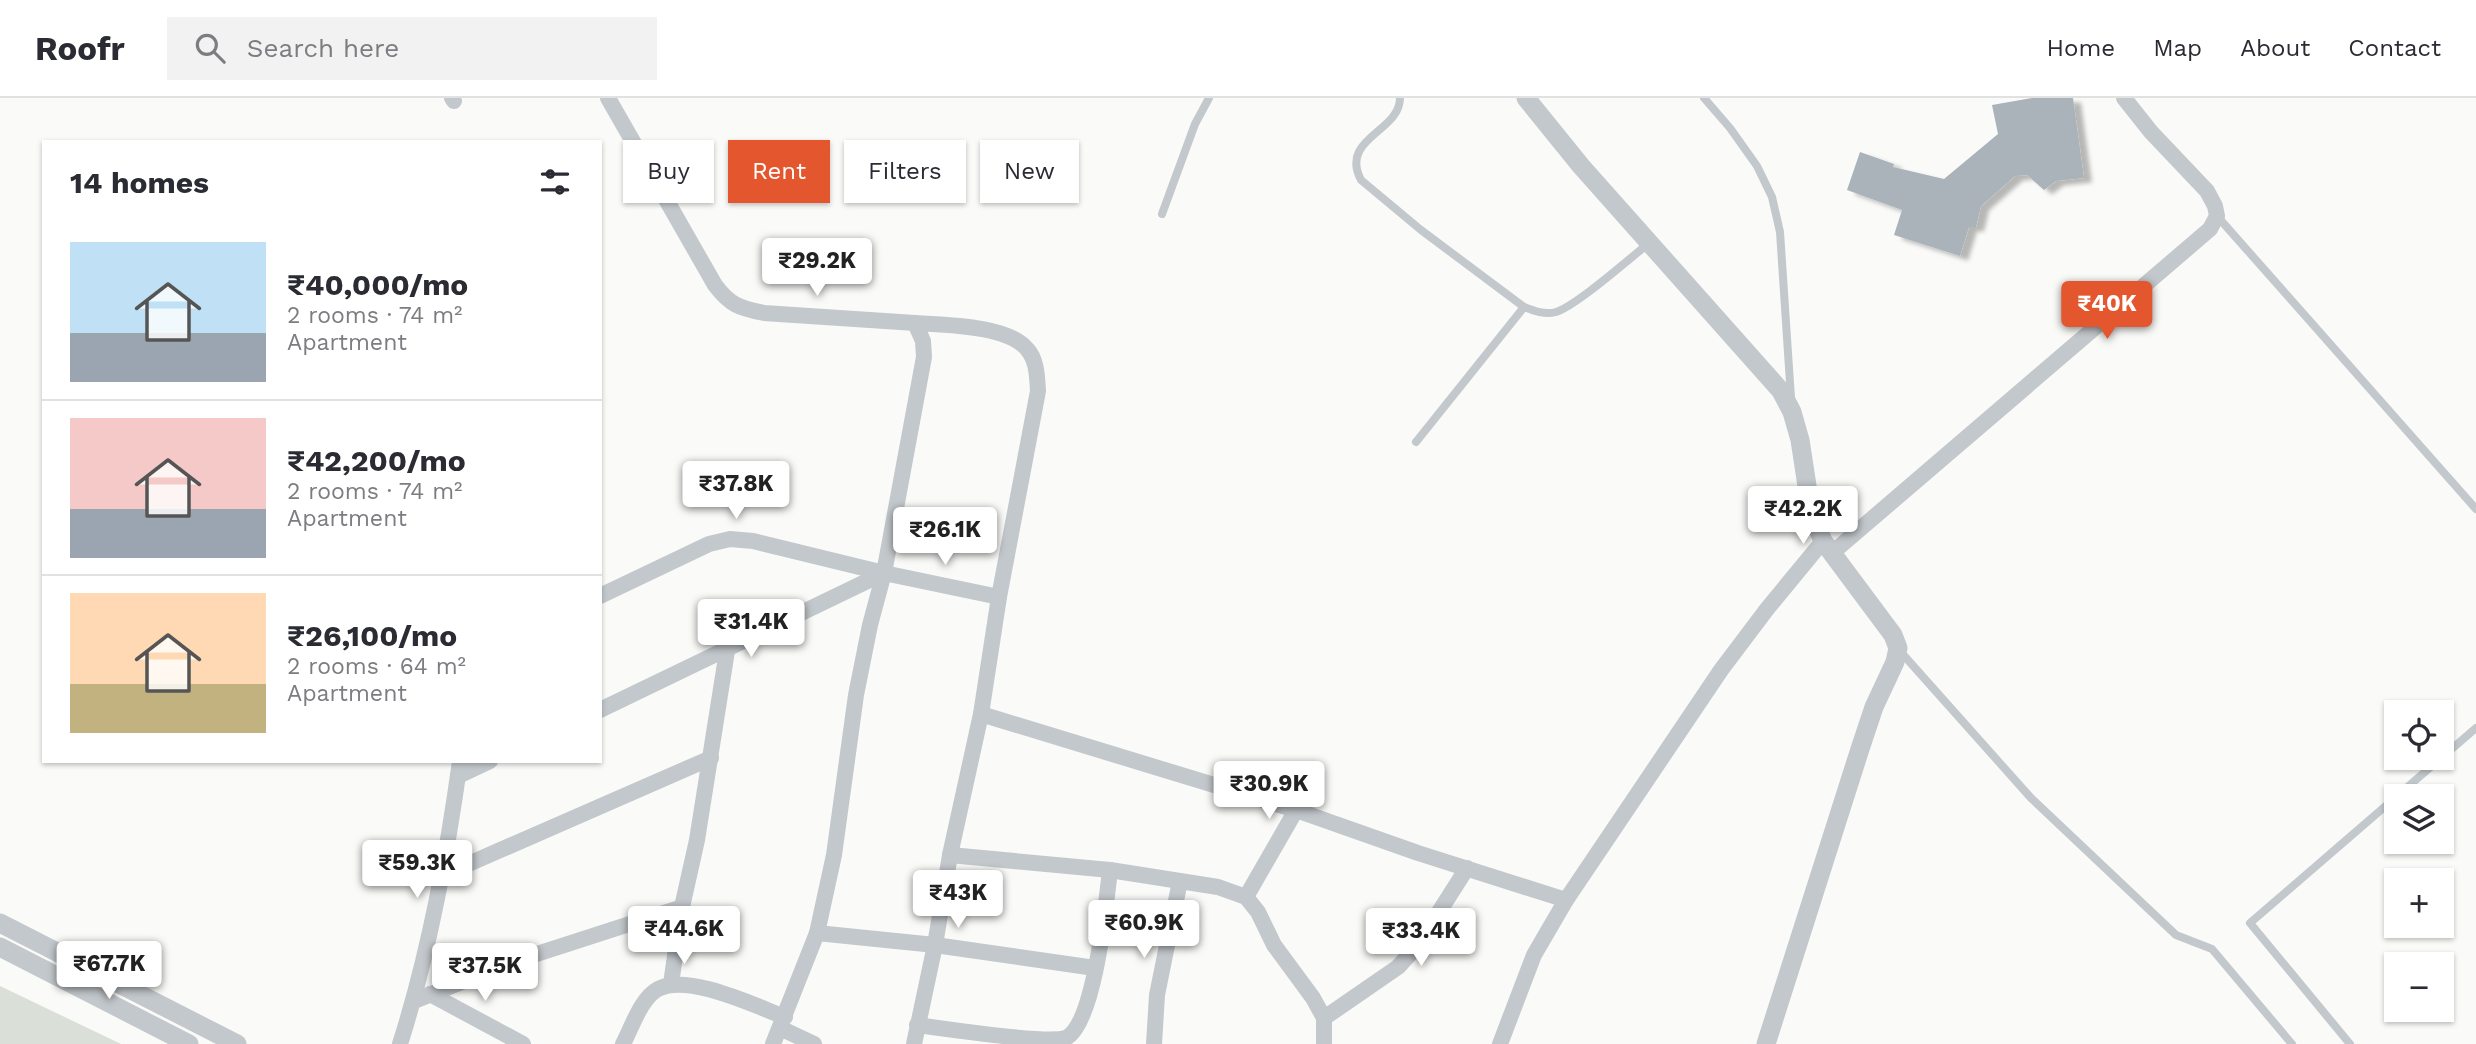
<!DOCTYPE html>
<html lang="en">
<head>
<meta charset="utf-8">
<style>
	:root { --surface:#fff; --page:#f2f2f3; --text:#2b2b33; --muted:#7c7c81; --line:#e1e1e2; --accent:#e4572e }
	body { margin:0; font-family:"Work Sans",sans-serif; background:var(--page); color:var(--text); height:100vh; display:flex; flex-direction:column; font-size:26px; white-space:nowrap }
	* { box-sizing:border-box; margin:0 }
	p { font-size:23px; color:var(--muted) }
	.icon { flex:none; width:38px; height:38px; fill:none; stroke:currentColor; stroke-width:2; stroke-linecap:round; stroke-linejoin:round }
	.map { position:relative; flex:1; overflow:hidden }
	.drawer { position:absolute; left:42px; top:42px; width:560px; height:623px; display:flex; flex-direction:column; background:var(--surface); border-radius:0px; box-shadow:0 2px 5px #0004 }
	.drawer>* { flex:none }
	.top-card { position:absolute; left:623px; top:42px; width:665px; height:63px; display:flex; gap:14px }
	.fabs { position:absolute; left:2384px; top:602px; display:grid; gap:14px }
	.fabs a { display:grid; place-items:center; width:70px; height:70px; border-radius:0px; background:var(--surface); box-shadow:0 2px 5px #0004; font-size:35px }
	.price { position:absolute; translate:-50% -60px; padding:0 16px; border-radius:7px; background:#fff; color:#222; font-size:23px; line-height:46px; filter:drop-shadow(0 2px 4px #0008) }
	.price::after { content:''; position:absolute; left:50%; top:42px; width:21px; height:16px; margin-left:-10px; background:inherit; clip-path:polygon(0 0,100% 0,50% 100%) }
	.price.current { background:var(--accent); color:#fff }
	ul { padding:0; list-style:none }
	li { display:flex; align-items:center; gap:21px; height:175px; padding:0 28px }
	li+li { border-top:2px solid var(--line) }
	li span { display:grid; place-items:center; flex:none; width:196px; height:140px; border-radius:0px; color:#555 }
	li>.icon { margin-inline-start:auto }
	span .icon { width:84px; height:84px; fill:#fffc; stroke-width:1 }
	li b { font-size:30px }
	h2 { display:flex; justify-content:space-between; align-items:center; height:84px; padding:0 28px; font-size:30px }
	.tag { padding:0 24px; border-radius:0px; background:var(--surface); box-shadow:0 2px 5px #0004; font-size:24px; line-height:63px }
	.tag.current { background:var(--accent); color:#fff }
	header { display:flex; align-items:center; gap:42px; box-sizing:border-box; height:98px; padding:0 35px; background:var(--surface); border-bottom:2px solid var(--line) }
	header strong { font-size:33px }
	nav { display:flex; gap:38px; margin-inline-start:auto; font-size:24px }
	.search { width:490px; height:63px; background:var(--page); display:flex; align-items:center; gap:18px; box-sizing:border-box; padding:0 24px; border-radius:0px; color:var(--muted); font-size:26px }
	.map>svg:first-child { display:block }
</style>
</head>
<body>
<header>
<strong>Roofr</strong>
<div class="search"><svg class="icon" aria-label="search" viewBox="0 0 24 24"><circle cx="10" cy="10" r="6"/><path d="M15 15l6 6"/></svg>Search here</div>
<nav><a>Home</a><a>Map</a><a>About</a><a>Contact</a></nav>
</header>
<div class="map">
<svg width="2476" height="946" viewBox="0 0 2476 946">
	<defs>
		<filter id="shadow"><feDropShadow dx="8" dy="4.5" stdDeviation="2" flood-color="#0004"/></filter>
	</defs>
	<rect width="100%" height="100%" fill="#fafaf8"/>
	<polygon fill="#dadfd7" points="0,888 121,946 0,946"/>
	<polygon fill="#aab3b9" filter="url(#shadow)" points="2032,0 2073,0 2084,80 2056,83 2044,92 2027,77 2015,78 1981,108 1976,129 1969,129 1960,158 1894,137 1902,112 1847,92 1860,54 1894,66 1893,69 1944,81 1998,36 1992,7"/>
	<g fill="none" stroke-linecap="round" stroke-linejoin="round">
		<g stroke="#c3c8cc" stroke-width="8">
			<path d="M1400 0C1400 34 1339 40 1361 82L1421 132 1524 209C1534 213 1545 217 1556 214 1576 208 1629 161 1648 146"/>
			<polyline points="1704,0 1730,30 1757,68 1772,99 1780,134 1791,300"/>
			<polyline points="1162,116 1195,26 1209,0"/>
			<polyline points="2217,118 2476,411"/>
			<polyline points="1416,344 1524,209"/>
			<polyline points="1899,552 2031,700 2176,837 2212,851 2292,946"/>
			<polyline points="2397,698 2476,630"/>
			<polyline points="2350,946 2250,825 2396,699"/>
		</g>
		<g stroke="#c3c8cc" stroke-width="16">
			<polyline points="452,0 454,3"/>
			<path d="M608 0 715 187C730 207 739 210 764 215L915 225 923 243 924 259 884 475 870 527 856 597 834 757 817 835 773 946"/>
			<polyline points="1832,455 2210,131 2217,118 2215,108 2207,93 2151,34 2124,0"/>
			<polyline points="600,498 709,446 730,441 753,443 884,475 999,499"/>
			<polyline points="600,612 884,475"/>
			<polyline points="981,616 1296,712 1418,755 1566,802"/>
			<polyline points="458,678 490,663"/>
			<polyline points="950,757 1110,772 1218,789 1246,799 1258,814 1274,847 1313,900 1324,920 1324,946"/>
			<polyline points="441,778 711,660"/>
			<polyline points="1246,799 1296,712"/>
			<polyline points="817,835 935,847 1095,870"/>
			<polyline points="671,886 682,809 697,742 727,553"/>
			<polyline points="430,896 523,946"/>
			<polyline points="414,903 509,865 682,809"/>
			<polyline points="1324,920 1398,869 1418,847 1467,770"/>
			<path d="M917 927C945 931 1046 946 1066 940 1095 925 1106 805 1110 772"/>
			<polyline points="780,930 814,946"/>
			<path d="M400 946C429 855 447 758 460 663"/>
			<path d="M623 946C632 929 641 900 658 891 688 875 755 908 785 919"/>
			<path d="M914 946 935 847 950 757 981 616 999 499 1038 293C1037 278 1037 262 1027 251 1007 227 945 227 915 225"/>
			<polyline points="1154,946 1157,897 1180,783"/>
			<polyline points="1500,946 1534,857 1566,802 1721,572 1767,511 1823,443"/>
		</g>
		<g stroke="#c3c8cc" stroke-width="19">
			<polyline points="1526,0 1581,68 1781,293 1792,314 1800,342 1811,414 1823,443 1893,537 1898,550 1895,564 1874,609 1860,651 1766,946"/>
			<polyline points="0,825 237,946"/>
			<polyline points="0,849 189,946"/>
		</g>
	</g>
</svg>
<div class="fabs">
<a><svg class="icon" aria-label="locate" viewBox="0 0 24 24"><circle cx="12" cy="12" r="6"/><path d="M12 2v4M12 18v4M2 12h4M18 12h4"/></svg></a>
<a><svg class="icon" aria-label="layers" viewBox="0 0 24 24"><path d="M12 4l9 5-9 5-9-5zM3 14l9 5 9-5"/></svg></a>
<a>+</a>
<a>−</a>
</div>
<b class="price" style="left:817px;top:200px">₹29.2K</b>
<b class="price current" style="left:2107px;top:243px">₹40K</b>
<b class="price" style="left:736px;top:423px">₹37.8K</b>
<b class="price" style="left:1803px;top:448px">₹42.2K</b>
<b class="price" style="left:945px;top:469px">₹26.1K</b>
<b class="price" style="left:751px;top:561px">₹31.4K</b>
<b class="price" style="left:1269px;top:723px">₹30.9K</b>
<b class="price" style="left:417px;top:802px">₹59.3K</b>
<b class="price" style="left:958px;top:832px">₹43K</b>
<b class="price" style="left:1144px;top:862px">₹60.9K</b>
<b class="price" style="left:684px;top:868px">₹44.6K</b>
<b class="price" style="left:1421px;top:870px">₹33.4K</b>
<b class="price" style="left:109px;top:903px">₹67.7K</b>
<b class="price" style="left:485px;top:905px">₹37.5K</b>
<div class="top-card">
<a class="tag">Buy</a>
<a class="tag current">Rent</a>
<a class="tag">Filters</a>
<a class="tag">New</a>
</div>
<section class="drawer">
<h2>14 homes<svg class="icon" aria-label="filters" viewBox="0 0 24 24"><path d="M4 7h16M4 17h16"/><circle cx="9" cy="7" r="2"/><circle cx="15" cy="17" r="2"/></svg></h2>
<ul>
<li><span style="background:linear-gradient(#bfe0f5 65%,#9aa5b1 0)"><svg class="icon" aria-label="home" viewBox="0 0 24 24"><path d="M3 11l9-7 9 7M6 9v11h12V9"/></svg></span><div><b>₹40,000/mo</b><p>2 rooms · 74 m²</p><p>Apartment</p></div></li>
<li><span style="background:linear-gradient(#f6c9c9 65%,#9aa5b1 0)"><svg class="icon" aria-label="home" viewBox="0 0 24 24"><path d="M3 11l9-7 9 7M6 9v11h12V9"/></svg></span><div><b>₹42,200/mo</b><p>2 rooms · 74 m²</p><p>Apartment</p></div></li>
<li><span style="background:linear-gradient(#ffd9b3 65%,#c2b280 0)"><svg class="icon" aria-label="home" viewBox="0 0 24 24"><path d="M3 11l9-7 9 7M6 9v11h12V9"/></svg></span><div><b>₹26,100/mo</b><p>2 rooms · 64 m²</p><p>Apartment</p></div></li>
</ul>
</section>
</div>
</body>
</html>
